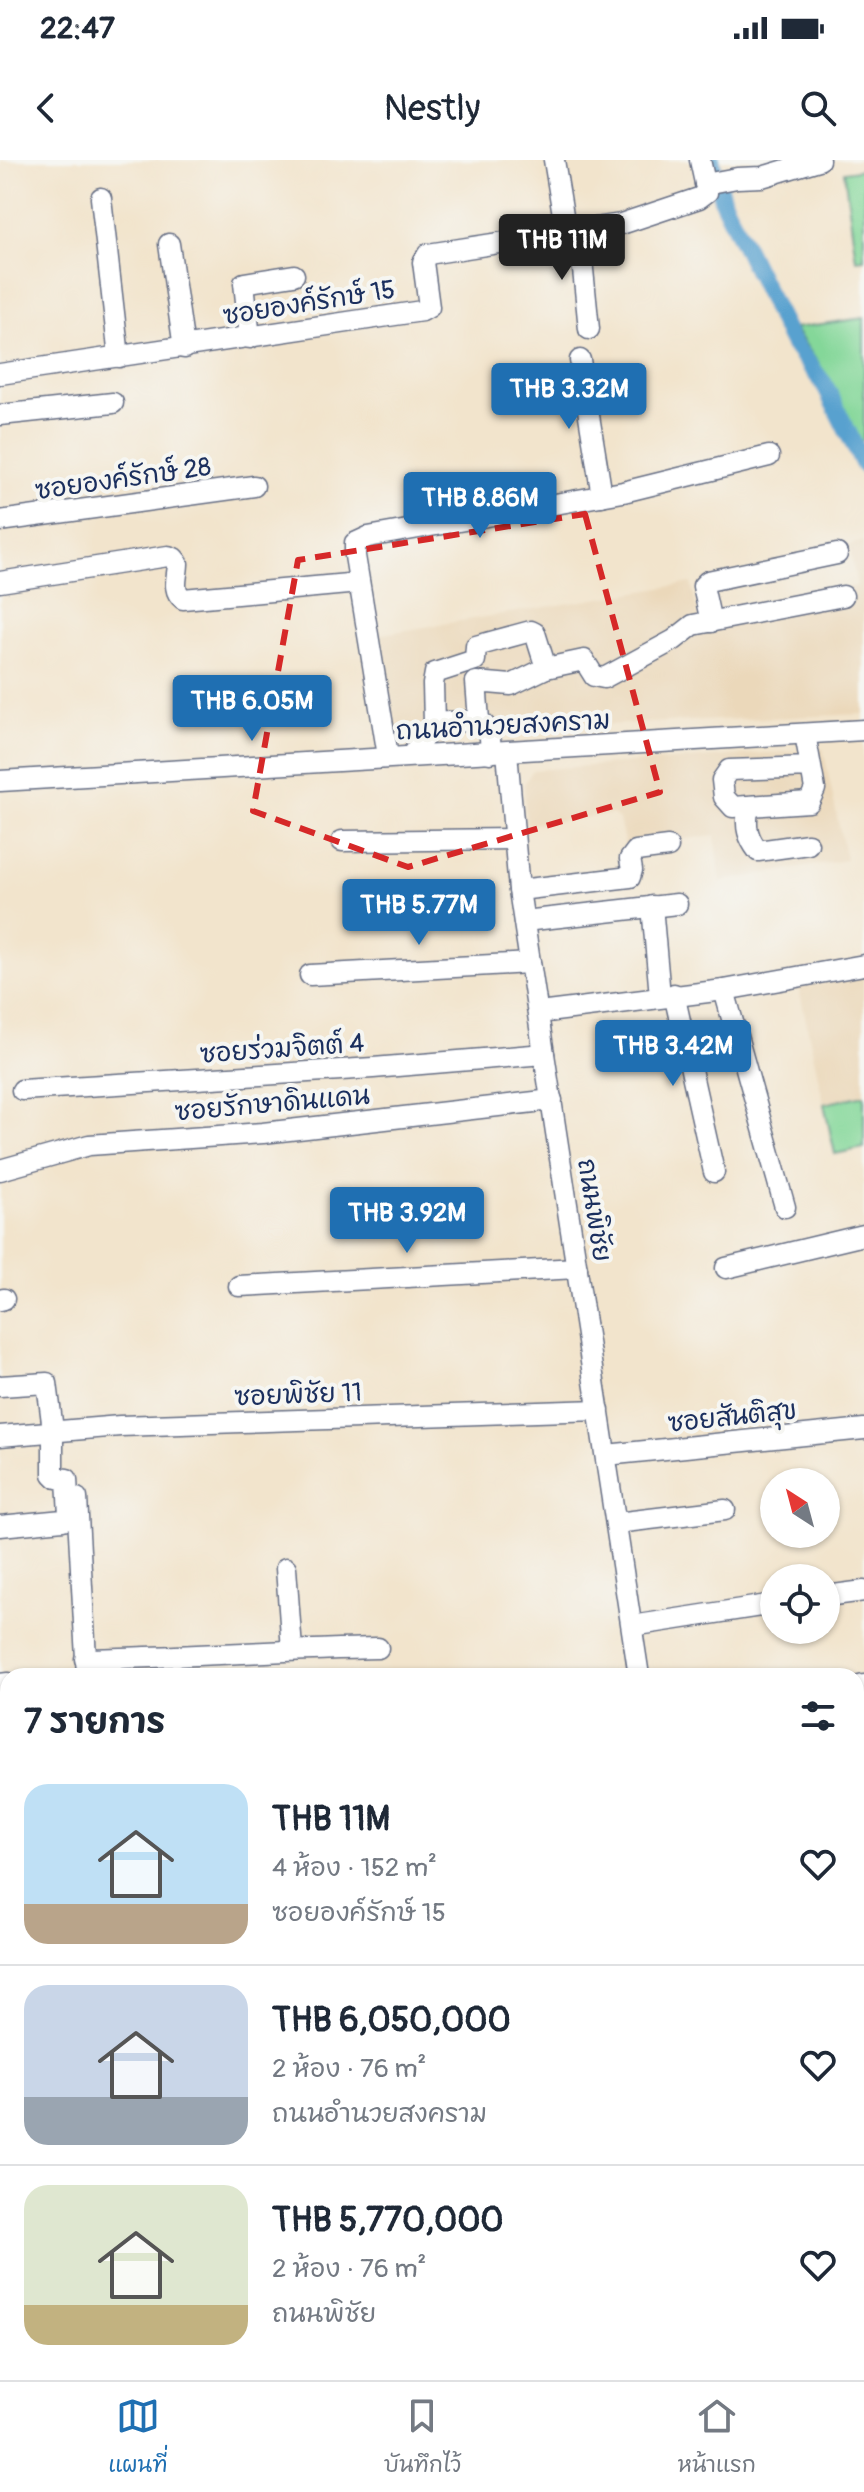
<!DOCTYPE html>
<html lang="th">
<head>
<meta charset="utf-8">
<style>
	:root { --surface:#fff; --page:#f6f6f7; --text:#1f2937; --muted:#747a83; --line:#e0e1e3; --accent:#1f6fb2 }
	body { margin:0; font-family:Pangolin,"Playpen Sans Thai",sans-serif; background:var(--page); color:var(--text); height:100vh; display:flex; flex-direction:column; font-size:30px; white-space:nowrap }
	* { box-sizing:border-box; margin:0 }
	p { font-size:26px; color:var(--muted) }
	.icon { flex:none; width:44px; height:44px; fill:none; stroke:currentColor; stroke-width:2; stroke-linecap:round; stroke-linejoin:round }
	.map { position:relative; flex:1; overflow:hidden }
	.details { position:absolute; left:0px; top:1508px; width:864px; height:712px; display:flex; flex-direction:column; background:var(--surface); border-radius:24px 24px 0 0; box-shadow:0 2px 6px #0004 }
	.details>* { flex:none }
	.needle { width:52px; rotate:324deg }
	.controls { position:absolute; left:760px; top:1308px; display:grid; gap:16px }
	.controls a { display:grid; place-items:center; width:80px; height:80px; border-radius:50%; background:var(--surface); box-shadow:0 2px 6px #0004; font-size:40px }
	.price { position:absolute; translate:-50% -68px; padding:0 18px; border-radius:8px; background:var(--accent); color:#fff; font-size:26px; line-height:52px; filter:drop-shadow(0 2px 4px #0008) }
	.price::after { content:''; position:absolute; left:50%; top:48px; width:24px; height:18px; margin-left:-12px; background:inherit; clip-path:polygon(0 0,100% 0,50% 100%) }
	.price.active { background:#222; color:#fff }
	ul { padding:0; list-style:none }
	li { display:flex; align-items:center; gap:24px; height:200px; padding:0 24px }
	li+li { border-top:2px solid var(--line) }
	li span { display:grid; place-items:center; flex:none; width:224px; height:160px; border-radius:24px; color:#555 }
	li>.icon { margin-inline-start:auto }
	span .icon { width:96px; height:96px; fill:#fffc; stroke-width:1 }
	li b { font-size:34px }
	h2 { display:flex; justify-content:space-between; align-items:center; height:96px; padding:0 24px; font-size:34px }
	.status { display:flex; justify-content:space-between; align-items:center; height:56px; padding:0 40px; background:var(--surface); direction:ltr }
	.status svg { height:22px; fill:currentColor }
	header { display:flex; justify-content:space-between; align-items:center; height:104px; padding:0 24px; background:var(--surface); font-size:36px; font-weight:600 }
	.menu { display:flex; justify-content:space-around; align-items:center; height:112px; border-top:2px solid var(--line); background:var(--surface); font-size:22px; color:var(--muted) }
	.menu a { display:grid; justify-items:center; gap:4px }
	.menu .active { color:var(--accent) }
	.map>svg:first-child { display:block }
</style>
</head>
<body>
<div class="status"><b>22:47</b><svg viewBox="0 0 49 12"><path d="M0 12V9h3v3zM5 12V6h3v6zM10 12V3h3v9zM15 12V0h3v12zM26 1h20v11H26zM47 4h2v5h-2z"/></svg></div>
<header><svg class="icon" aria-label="back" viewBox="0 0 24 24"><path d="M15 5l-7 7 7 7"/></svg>Nestly<svg class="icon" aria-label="search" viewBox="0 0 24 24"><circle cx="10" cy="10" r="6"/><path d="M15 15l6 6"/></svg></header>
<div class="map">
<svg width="864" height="2220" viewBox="0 0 864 2220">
	<rect width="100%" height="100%" fill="#f6f6f2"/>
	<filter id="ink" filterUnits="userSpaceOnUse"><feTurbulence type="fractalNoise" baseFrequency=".0125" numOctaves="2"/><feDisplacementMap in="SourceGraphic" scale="16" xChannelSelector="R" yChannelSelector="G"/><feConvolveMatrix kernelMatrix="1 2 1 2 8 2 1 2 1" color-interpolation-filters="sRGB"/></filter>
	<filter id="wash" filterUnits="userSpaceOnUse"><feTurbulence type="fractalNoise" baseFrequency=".006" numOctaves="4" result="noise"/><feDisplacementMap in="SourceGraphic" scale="32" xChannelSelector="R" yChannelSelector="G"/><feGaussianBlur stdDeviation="1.8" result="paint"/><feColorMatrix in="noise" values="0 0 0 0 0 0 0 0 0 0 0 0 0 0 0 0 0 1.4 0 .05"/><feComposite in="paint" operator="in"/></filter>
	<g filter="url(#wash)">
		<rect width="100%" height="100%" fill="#f2e4cc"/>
		<g fill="#ebd8ba">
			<polygon points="864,381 864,554 380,574 371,476 691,423 699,458 857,426 849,385"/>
			<polygon points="823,589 846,700 721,721 715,676 625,685 619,660 613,654 526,665 524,624 533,610"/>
			<polygon points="864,815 864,935 824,944 799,828"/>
			<polygon points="864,1724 864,1827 856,1828 856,1726"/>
			<polygon points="8,1964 8,2212 100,2212 101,2220 0,2220 0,1965"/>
		</g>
		<g fill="#84d799" stroke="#50837c" stroke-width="2">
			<polygon points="864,9 864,99 856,100 844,12"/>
			<polygon points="864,158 864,279 859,282 831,222 794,168"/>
			<polygon points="864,935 864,988 835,994 824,944"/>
		</g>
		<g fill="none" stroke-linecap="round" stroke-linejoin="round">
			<polyline stroke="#59a1cf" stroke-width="18" points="711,0 723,42 778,155 791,181 824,224 864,305"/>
		</g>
	</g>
	<g filter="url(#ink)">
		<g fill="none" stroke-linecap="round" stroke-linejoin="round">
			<defs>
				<g id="minor">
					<polyline points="554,0 566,73"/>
					<polyline points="705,24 737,18 762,17 819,0"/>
					<polyline points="101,38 119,197"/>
					<polyline points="579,70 589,169"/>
					<polyline points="169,84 184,188"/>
					<polyline points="250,178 244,123 294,115"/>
					<polyline points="580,200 602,336"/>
					<polyline points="0,214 422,151 429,147 423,102 428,94 621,64 699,38 707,32 700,0"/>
					<polyline points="0,255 113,243"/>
					<polyline points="0,361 254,326"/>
					<path d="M0 422 168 396 174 398 178 403C178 416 171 430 183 439L359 423"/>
					<polyline points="711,462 703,426 708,421 837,394"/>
					<polyline points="434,563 433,524 435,513 475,500 476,486 531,471 535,473 546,508"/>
					<polyline points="805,574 815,629 809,642 733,647 724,637 722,620 729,610 811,607"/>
					<polyline points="507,592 519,730 639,1516"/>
					<path d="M490 593C491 579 491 569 479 560L476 522 511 525 546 508 584 500 594 516 604 518 674 480 693 465 843 436"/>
					<polyline points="388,596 355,396 355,383 368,377 623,332 769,296"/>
					<polyline points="411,596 434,563 479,560"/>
					<polyline points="0,621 864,570"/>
					<path d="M753 646 748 651C745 667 748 678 758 691L808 684"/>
					<polyline points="342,681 513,679"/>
					<polyline points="519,730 630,717 632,710 630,699 636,691 668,687"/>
					<polyline points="652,746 660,836"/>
					<polyline points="524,761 677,744"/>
					<polyline points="310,815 530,803"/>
					<polyline points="724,830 785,1047"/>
					<polyline points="674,834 714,1012"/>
					<polyline points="539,853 724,830 864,805"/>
					<polyline points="22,930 373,908 544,894"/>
					<polyline points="0,1010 89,985 263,973 552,940"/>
					<polyline points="726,1108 864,1075"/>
					<polyline points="239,1126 577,1108"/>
					<polyline points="0,1140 4,1139"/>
					<polyline points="0,1226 47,1223 53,1270 53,1314 57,1318 67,1319 69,1355 63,1360 0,1366"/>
					<polyline points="0,1276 120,1266 599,1250"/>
					<polyline points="606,1295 864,1269"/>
					<polyline points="77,1338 87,1516"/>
					<polyline points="616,1363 725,1350"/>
					<polyline points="286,1408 292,1490"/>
					<polyline points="826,1436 864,1431"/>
					<polyline points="632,1466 774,1444"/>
					<path d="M85 1499C183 1497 280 1490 378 1488"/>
					<polyline points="0,1524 8,1523"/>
					<polyline points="856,1527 864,1525"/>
					<polyline points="0,1704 8,1704"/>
					<polyline points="856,1859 864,1893"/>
					<polyline points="856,2034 864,2031"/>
					<polyline points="856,2144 864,2142"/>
					<polyline points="117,2212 118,2220"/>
					<polyline points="518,2212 519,2220"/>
					<polyline points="605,2212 606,2220"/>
					<polyline points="759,2212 760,2220"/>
					<polyline points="0,2217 39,2212"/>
				</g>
				<g id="major">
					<polyline points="856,1843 864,1842"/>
					<polyline points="0,1942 8,1942"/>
				</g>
			</defs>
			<use href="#minor" stroke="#666e84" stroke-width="23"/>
			<use href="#major" stroke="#666e84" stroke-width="27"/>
			<use href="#minor" stroke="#fff" stroke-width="20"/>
			<use href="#major" stroke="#fff" stroke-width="24"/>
		</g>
	</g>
	<path fill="none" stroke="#d62828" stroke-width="6" stroke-dasharray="16 10" stroke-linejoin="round" d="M585 354 660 632 408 707 253 651 298 400Z"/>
	<g text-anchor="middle" stroke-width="8" stroke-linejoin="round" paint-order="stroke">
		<g font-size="26" fill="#1b2f5e" stroke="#f6f6f2">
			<text transform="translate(309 142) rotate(-9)" y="9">ซอยองค์รักษ์ 15</text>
			<text transform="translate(123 318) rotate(-8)" y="9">ซอยองค์รักษ์ 28</text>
			<text transform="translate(503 565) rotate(-3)" y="9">ถนนอำนวยสงคราม</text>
			<text transform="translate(282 888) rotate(-4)" y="9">ซอยร่วมจิตต์ 4</text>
			<text transform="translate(272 943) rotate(-5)" y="9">ซอยรักษาดินแดน</text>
			<text transform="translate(595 1050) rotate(81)" y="9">ถนนพิชัย</text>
			<text transform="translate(298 1234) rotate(-2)" y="9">ซอยพิชัย 11</text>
			<text transform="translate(732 1256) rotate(-6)" y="9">ซอยสันติสุข</text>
		</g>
	</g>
</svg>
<div class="controls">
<a><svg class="needle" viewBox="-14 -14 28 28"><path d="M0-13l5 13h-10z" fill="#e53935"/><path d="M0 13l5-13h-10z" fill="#747a83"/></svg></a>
<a><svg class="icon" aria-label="locate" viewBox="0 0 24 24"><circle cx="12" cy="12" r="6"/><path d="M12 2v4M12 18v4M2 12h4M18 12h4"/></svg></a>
</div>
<b class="price active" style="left:562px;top:122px">THB 11M</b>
<b class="price" style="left:569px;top:271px">THB 3.32M</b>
<b class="price" style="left:480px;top:380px">THB 8.86M</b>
<b class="price" style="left:252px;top:583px">THB 6.05M</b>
<b class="price" style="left:419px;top:787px">THB 5.77M</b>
<b class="price" style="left:673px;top:928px">THB 3.42M</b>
<b class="price" style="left:407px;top:1095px">THB 3.92M</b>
<section class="details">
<h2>7 รายการ<svg class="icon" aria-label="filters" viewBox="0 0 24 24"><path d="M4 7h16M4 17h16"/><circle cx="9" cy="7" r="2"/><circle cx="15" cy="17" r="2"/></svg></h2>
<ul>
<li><span style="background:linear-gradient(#bfe0f5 75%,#b9a48a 0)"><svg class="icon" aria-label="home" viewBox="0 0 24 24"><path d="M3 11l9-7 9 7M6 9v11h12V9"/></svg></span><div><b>THB 11M</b><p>4 ห้อง · 152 m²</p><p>ซอยองค์รักษ์ 15</p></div><svg class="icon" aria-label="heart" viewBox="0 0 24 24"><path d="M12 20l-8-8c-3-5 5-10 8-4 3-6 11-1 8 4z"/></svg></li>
<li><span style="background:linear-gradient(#c9d6e8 70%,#9aa5b1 0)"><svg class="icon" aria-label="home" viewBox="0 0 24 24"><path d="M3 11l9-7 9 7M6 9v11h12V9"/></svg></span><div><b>THB 6,050,000</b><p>2 ห้อง · 76 m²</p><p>ถนนอำนวยสงคราม</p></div><svg class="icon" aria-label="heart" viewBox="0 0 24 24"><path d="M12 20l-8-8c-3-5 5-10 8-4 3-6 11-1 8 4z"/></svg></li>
<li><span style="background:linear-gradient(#dfe7d0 75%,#c2b280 0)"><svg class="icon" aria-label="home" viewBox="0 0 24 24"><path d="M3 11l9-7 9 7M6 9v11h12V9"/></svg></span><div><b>THB 5,770,000</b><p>2 ห้อง · 76 m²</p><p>ถนนพิชัย</p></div><svg class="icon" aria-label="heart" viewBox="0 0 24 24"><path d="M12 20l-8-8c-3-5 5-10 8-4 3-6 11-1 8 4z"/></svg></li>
</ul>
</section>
</div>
<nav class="menu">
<a class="active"><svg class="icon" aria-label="map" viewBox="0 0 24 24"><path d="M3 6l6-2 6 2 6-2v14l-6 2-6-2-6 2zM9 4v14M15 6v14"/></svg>แผนที่</a>
<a><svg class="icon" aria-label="saved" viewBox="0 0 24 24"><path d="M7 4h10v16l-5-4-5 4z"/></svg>บันทึกไว้</a>
<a><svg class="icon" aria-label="home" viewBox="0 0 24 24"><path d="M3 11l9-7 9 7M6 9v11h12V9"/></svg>หน้าแรก</a>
</nav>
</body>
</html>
